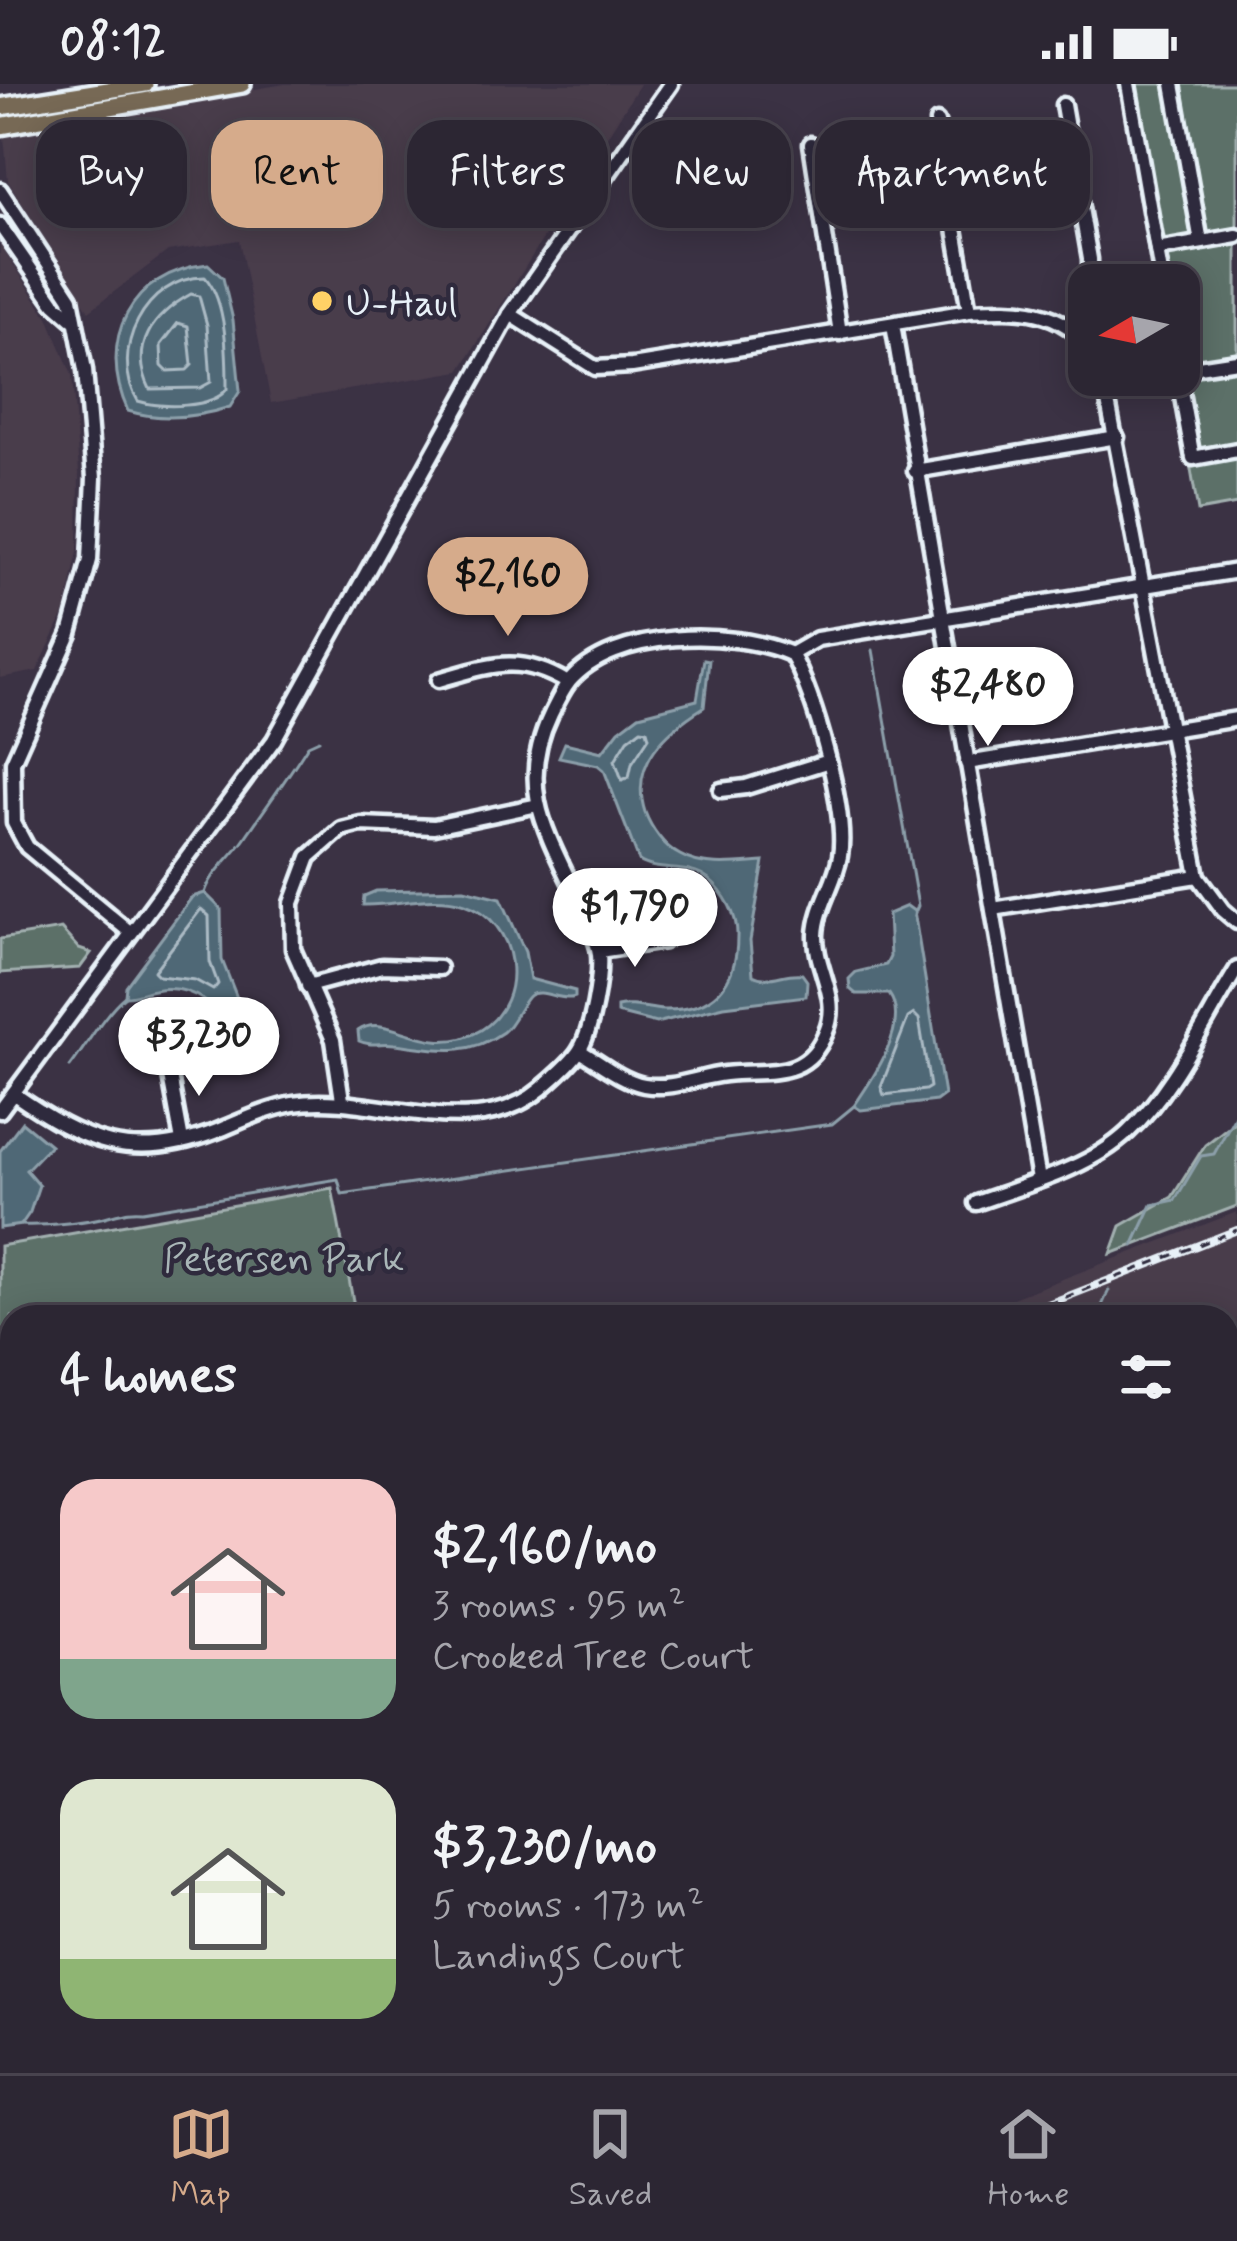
<!DOCTYPE html>
<html lang="en">
<head>
<meta charset="utf-8">
<style>
	:root { --surface:#2c2633; --page:#342e3b; --text:#f1f3f6; --muted:#a6a5ac; --line:#48434e; --accent:#d6ab8b }
	body { margin:0; font-family:Mynerve,sans-serif; background:var(--page); color:var(--text); height:100vh; display:flex; flex-direction:column; font-size:45px; white-space:nowrap }
	* { box-sizing:border-box; margin:0 }
	p { font-size:39px; color:var(--muted) }
	.icon { flex:none; width:66px; height:66px; fill:none; stroke:currentColor; stroke-width:2; stroke-linecap:round; stroke-linejoin:round }
	.map { position:relative; flex:1; overflow:hidden }
	.sheet { position:absolute; left:0px; top:1221px; width:1239px; height:768px; display:flex; flex-direction:column; background:var(--surface); border-radius:36px 36px 0 0; box-shadow:0 6px 30px #0003,0 0 0 3px var(--line) }
	.sheet>* { flex:none }
	.top-card { position:absolute; left:36px; top:36px; width:1167px; height:108px; display:flex; gap:24px }
	.needle { width:78px; rotate:261deg }
	.fabs { position:absolute; left:1068px; top:180px; display:grid; gap:24px }
	.fabs a { display:grid; place-items:center; width:132px; height:132px; border-radius:24px; background:var(--surface); box-shadow:0 6px 30px #0003,0 0 0 3px var(--line); font-size:60px }
	.price { position:absolute; translate:-50% -102px; padding:0 27px; border-radius:42px; background:#fff; color:#222; font-size:39px; line-height:78px; filter:drop-shadow(0 3px 6px #0008) }
	.price::after { content:''; position:absolute; left:50%; top:72px; width:36px; height:27px; margin-left:-18px; background:inherit; clip-path:polygon(0 0,100% 0,50% 100%) }
	.price.active { background:var(--accent); color:#111 }
	ul { padding:0; list-style:none }
	li { display:flex; align-items:center; gap:36px; height:300px; padding:0 60px }
	li span { display:grid; place-items:center; flex:none; width:336px; height:240px; border-radius:36px; color:#555 }
	li>.icon { margin-inline-start:auto }
	span .icon { width:144px; height:144px; fill:#fffc; stroke-width:1 }
	li b { font-size:51px }
	h2 { display:flex; justify-content:space-between; align-items:center; height:144px; padding:0 60px; font-size:51px }
	.tag { padding:0 42px; border-radius:36px; background:var(--surface); box-shadow:0 6px 30px #0003,0 0 0 3px var(--line); font-size:42px; line-height:108px }
	.tag.active { background:var(--accent); color:#111 }
	.status { display:flex; justify-content:space-between; align-items:center; height:84px; padding:0 60px; background:var(--surface); direction:ltr }
	.status svg { height:33px; fill:currentColor }
	.tab-bar { display:flex; justify-content:space-around; align-items:center; height:168px; border-top:3px solid var(--line); background:var(--surface); font-size:33px; color:var(--muted) }
	.tab-bar a { display:grid; justify-items:center; gap:6px }
	.tab-bar .active { color:var(--accent) }
	.map>svg:first-child { display:block }
</style>
</head>
<body>
<div class="status"><b>08:12</b><svg viewBox="0 0 49 12"><path d="M0 12V9h3v3zM5 12V6h3v6zM10 12V3h3v9zM15 12V0h3v12zM26 1h20v11H26zM47 4h2v5h-2z"/></svg></div>
<div class="map">
<svg width="1237" height="1989" viewBox="0 0 1237 1989">
	<rect width="100%" height="100%" fill="#3b3244"/>
	<filter id="ink" filterUnits="userSpaceOnUse"><feTurbulence type="fractalNoise" baseFrequency=".00833" numOctaves="2"/><feDisplacementMap in="SourceGraphic" scale="24" xChannelSelector="R" yChannelSelector="G"/><feConvolveMatrix kernelMatrix="1 2 1 2 8 2 1 2 1" color-interpolation-filters="sRGB"/></filter>
	<g filter="url(#ink)">
		<g fill="#493c4c">
			<polygon points="285,0 640,0 460,287 271,319 239,156 168,167 89,227 8,97 4,52 30,42"/>
			<polygon points="0,160 48,233 72,291 79,389 78,468 65,528 37,587 0,594"/>
			<polygon points="1237,1128 1237,1512 1227,1514 1227,1233 991,1233 989,1223"/>
		</g>
		<g fill="#5b6f67" stroke="#a2b0b0" stroke-width="3">
			<polygon points="1125,0 1237,0 1237,420 1198,427 1175,291 1179,291 1179,201 1159,201"/>
			<polygon points="61,845 79,865 91,869 80,884 0,889 0,855"/>
			<polygon points="1237,1036 1237,1122 1111,1170 1121,1142 1172,1113 1205,1061"/>
			<polygon points="332,1104 356,1233 12,1233 12,1772 0,1773 0,1162"/>
			<polygon points="1237,1512 1237,1936 1227,1937 1227,1514"/>
			<polygon points="346,1977 558,1977 560,1989 365,1989"/>
		</g>
		<g fill="#4f6876" stroke="#8c9faa" stroke-width="3">
			<path d="M208 180 223 194 233 236 240 307 230 323C198 333 161 337 128 327 96 257 130 188 208 180Z"/>
			<path d="M704 575 709 576 704 623C667 646 629 679 645 728 651 744 664 763 680 771 704 785 737 780 764 778L750 857 753 891C769 900 785 887 802 890L807 897 806 912 724 922 656 939 617 929V923C632 919 647 925 663 926 713 927 737 901 737 853 738 832 725 809 709 796 688 779 659 790 639 777L604 686 598 681 559 673 565 659 602 668 619 646 639 631 697 616Z"/>
			<path d="M464 805 501 814 525 868 530 895 575 907V913C561 918 542 904 530 911 522 916 514 940 503 948 467 974 435 965 395 960 382 958 372 963 359 957L358 947C388 925 427 978 481 946 530 916 518 837 465 820 433 809 396 822 363 821L364 812 376 807Z"/>
			<path d="M205 809 221 825 222 876 247 939 254 944 268 941 275 948 274 958 245 966 237 961C225 926 193 898 154 906 143 908 136 912 125 912L126 902 192 813Z"/>
			<path d="M907 822 914 827 944 1011 936 1017 861 1026 854 1022C872 996 911 940 889 910H856L850 905 849 895 856 888 886 881 890 873 888 830Z"/>
			<polygon points="22,1038 50,1061 26,1086 39,1101 30,1128 21,1141 0,1144 0,1067"/>
			<polygon points="12,1772 12,1977 236,1977 234,1989 0,1989 0,1773"/>
		</g>
		<g fill="none" stroke-linecap="round" stroke-linejoin="round">
			<g stroke="#abbac4" stroke-width="3">
				<path d="M205 193C227 217 227 274 227 305 212 325 161 324 138 317 108 268 145 193 205 193Z"/>
				<path d="M191 210 199 212 207 241 211 298 200 304 150 305C129 262 153 231 191 210Z"/>
				<polygon points="178,239 188,242 192,281 187,286 167,287 162,282 161,261"/>
				<polygon points="641,645 647,646 649,653 632,679 629,693 622,696 615,676 628,655"/>
				<polygon points="201,825 209,832 210,878 218,900 213,906 195,896 159,892 154,887"/>
				<polygon points="914,930 919,935 930,1003 925,1006 884,1011 881,1003 908,934"/>
			</g>
			<g stroke="#8c9faa" stroke-width="3">
				<polyline points="873,566 918,822 914,831"/>
				<path d="M205 809C212 787 231 774 244 755 266 723 288 693 308 661L319 656"/>
				<path d="M70 983C86 962 106 927 125 912"/>
				<path d="M21 1141C45 1142 91 1138 112 1131 124 1128 129 1126 142 1127L338 1095 342 1110 832 1040 854 1022"/>
				<polyline points="1133,1162 1152,1121 1175,1116 1201,1072 1214,1070 1237,1028"/>
				<polyline points="1097,1233 1109,1206"/>
				<polyline points="1124,1989 1129,1977"/>
			</g>
			<defs>
				<g id="minor">
					<polyline points="1128,0 1163,201"/>
					<polyline points="1173,0 1201,158"/>
					<polyline points="1063,21 1090,175 1090,201"/>
					<polyline points="937,38 969,227"/>
					<polyline points="811,60 840,249"/>
					<polyline points="0,106 71,214 85,286 94,394 90,476 70,550 13,678 14,739 27,763 131,849"/>
					<polyline points="0,141 55,220 72,235"/>
					<polyline points="1157,166 1237,152"/>
					<path d="M510 230 595 284 632 282 969 227C1015 225 1061 222 1089 265"/>
					<polyline points="893,241 1039,1096"/>
					<polyline points="1074,243 1089,210"/>
					<polyline points="1179,286 1237,277"/>
					<polyline points="1103,291 1198,792 1223,826 1237,838"/>
					<polyline points="1178,291 1193,374 1237,366"/>
					<polyline points="915,387 1117,353"/>
					<polyline points="791,570 817,555 1237,487"/>
					<path d="M439 596C491 581 519 569 568 599"/>
					<polyline points="967,679 1237,635"/>
					<polyline points="721,706 746,703 826,678"/>
					<polyline points="993,825 1198,792"/>
					<polyline points="599,867 664,857"/>
					<polyline points="308,902 382,882 439,884"/>
					<path d="M580 967C599 978 622 997 644 1001 673 1006 697 993 725 990 766 985 806 998 826 948 841 913 815 885 816 851 817 823 835 800 840 772 848 730 814 607 791 570"/>
					<polyline points="168,981 182,1057"/>
					<path d="M14 1010C83 1058 133 1080 217 1047 242 1037 266 1025 293 1020 371 1007 473 1063 541 1005 552 995 571 980 579 967 592 947 601 893 599 870 598 859 591 846 587 836 573 800 545 755 538 718 532 688 538 657 551 630 556 620 562 607 569 598 614 544 732 545 791 570"/>
					<polyline points="342,1016 333,956 293,865 292,819 309,773 341,745 361,740 434,743 538,721"/>
					<polyline points="0,1027 274,656 510,230 671,0"/>
					<path d="M976 1119C1025 1101 1089 1085 1128 1048 1174 1005 1204 938 1237 885"/>
					<polyline points="1227,1321 1237,1320"/>
					<polyline points="0,1390 12,1410"/>
					<polyline points="0,1610 12,1605"/>
					<polyline points="309,1977 313,1989"/>
					<polyline points="640,1977 642,1989"/>
					<polyline points="779,1977 781,1989"/>
					<polyline points="914,1977 916,1989"/>
					<polyline points="1046,1977 1048,1989"/>
					<polyline points="1203,1977 1205,1989"/>
				</g>
				<g id="major">
					<polyline points="0,23 145,0"/>
					<polyline points="0,42 242,0"/>
				</g>
			</defs>
			<use href="#minor" stroke="#e8f1f8" stroke-width="21"/>
			<use href="#major" stroke="#e8f1f8" stroke-width="24"/>
			<use href="#minor" stroke="#2f2a3d" stroke-width="12"/>
			<use href="#major" stroke="#776954" stroke-width="15"/>
			<defs>
				<g id="rail">
					<polyline points="1015,1233 1237,1146"/>
					<polyline points="0,1634 12,1630"/>
				</g>
			</defs>
			<use href="#rail" stroke="#e8f1f8" stroke-width="8"/>
			<use href="#rail" stroke="#2f2a3d" stroke-width="3" stroke-dasharray="9" stroke-linecap="butt"/>
		</g>
	</g>
	<circle fill="#ffd166" stroke="#2f2a3d" stroke-width="4.5" cx="322" cy="217" r="12"/>
	<g text-anchor="middle" stroke-width="9" stroke-linejoin="round" paint-order="stroke">
		<g font-size="39" fill="#e8f1f8" stroke="#2f2a3d" text-anchor="start">
			<text x="346" y="231">U-Haul</text>
		</g>
		<g font-size="39" fill="#a9b6b7" stroke="#2f2a3d">
			<text x="284" y="1187">Petersen Park</text>
		</g>
	</g>
</svg>
<div class="fabs">
<a><svg class="needle" viewBox="-14 -14 28 28"><path d="M0-13l5 13h-10z" fill="#e53935"/><path d="M0 13l5-13h-10z" fill="#a6a5ac"/></svg></a>
</div>
<b class="price active" style="left:508px;top:555px">$2,160</b>
<b class="price" style="left:988px;top:665px">$2,480</b>
<b class="price" style="left:635px;top:886px">$1,790</b>
<b class="price" style="left:199px;top:1015px">$3,230</b>
<div class="top-card">
<a class="tag">Buy</a>
<a class="tag active">Rent</a>
<a class="tag">Filters</a>
<a class="tag">New</a>
<a class="tag">Apartment</a>
</div>
<section class="sheet">
<h2>4 homes<svg class="icon" aria-label="filters" viewBox="0 0 24 24"><path d="M4 7h16M4 17h16"/><circle cx="9" cy="7" r="2"/><circle cx="15" cy="17" r="2"/></svg></h2>
<ul>
<li><span style="background:linear-gradient(#f6c9c9 75%,#7fa58c 0)"><svg class="icon" aria-label="home" viewBox="0 0 24 24"><path d="M3 11l9-7 9 7M6 9v11h12V9"/></svg></span><div><b>$2,160/mo</b><p>3 rooms · 95 m²</p><p>Crooked Tree Court</p></div></li>
<li><span style="background:linear-gradient(#dfe7d0 75%,#8fb573 0)"><svg class="icon" aria-label="home" viewBox="0 0 24 24"><path d="M3 11l9-7 9 7M6 9v11h12V9"/></svg></span><div><b>$3,230/mo</b><p>5 rooms · 173 m²</p><p>Landings Court</p></div></li>
</ul>
</section>
</div>
<nav class="tab-bar">
<a class="active"><svg class="icon" aria-label="map" viewBox="0 0 24 24"><path d="M3 6l6-2 6 2 6-2v14l-6 2-6-2-6 2zM9 4v14M15 6v14"/></svg>Map</a>
<a><svg class="icon" aria-label="saved" viewBox="0 0 24 24"><path d="M7 4h10v16l-5-4-5 4z"/></svg>Saved</a>
<a><svg class="icon" aria-label="home" viewBox="0 0 24 24"><path d="M3 11l9-7 9 7M6 9v11h12V9"/></svg>Home</a>
</nav>
</body>
</html>
